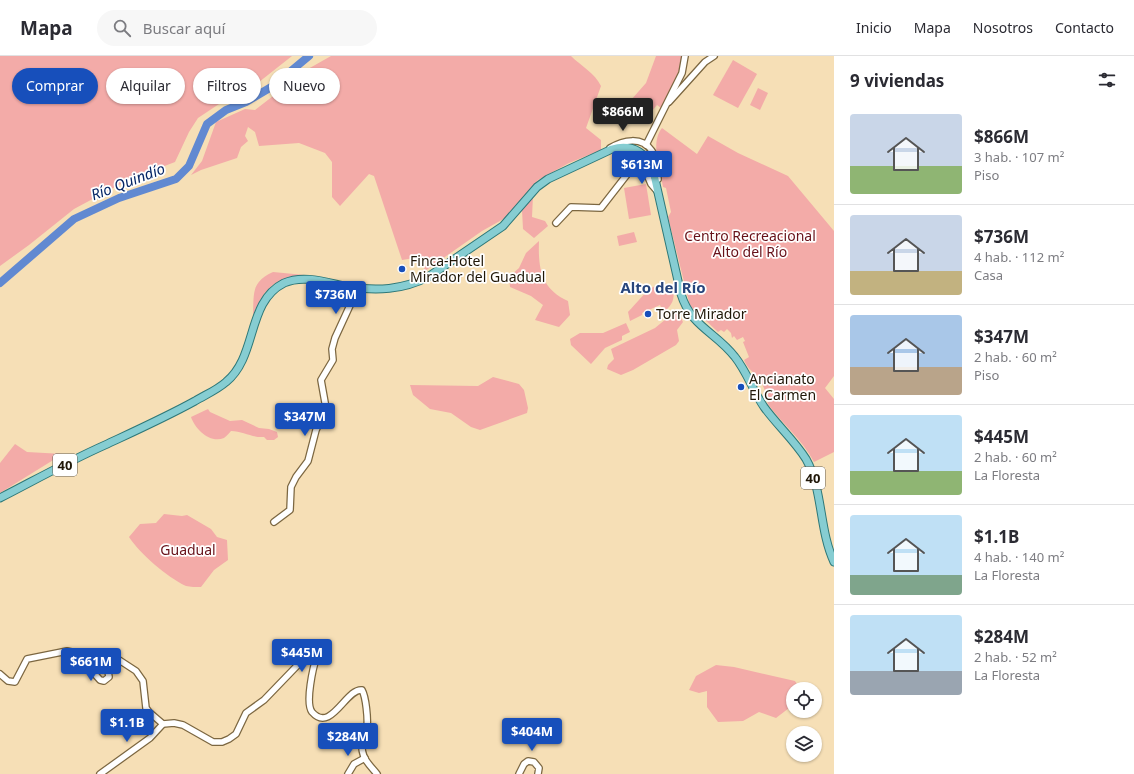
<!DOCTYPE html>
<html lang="es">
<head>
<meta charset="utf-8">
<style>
	:root { --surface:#fff; --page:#f7f7f7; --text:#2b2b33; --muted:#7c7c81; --line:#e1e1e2; --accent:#174fbb }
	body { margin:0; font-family:"Noto Sans",sans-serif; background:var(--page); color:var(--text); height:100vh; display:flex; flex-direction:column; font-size:15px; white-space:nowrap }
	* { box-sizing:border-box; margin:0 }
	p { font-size:13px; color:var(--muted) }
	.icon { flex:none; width:22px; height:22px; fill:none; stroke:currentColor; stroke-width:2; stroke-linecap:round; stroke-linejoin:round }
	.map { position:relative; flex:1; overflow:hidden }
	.panel { display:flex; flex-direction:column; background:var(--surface); width:300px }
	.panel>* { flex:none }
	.top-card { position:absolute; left:12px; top:12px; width:380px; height:36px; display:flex; gap:8px }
	.fabs { position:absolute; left:786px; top:626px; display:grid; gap:8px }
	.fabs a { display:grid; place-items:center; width:36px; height:36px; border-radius:50%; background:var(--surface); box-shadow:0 1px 3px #0004; font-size:20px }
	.price { position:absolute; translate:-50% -34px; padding:0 9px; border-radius:4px; background:var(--accent); color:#fff; font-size:13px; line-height:26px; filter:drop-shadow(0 1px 2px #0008) }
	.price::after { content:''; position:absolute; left:50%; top:24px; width:12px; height:9px; margin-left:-6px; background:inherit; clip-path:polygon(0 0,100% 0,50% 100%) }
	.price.on { background:#222; color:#fff }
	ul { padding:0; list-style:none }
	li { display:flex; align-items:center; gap:12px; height:100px; padding:0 16px }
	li+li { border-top:1px solid var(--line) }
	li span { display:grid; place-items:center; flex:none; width:112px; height:80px; border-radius:4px; color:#555 }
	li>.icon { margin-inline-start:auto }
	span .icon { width:48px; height:48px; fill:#fffc; stroke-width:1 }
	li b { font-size:17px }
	h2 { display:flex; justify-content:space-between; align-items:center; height:48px; padding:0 16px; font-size:17px }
	.pill { padding:0 14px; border-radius:18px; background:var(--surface); box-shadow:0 1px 3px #0004; font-size:14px; line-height:36px }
	.pill.on { background:var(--accent); color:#fff }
	header { display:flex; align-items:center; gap:24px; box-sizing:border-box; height:56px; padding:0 20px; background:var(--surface); border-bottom:1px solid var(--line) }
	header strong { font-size:19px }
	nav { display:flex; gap:22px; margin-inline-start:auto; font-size:14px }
	.search { width:280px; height:36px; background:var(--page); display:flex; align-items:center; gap:10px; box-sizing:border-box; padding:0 14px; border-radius:22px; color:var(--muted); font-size:15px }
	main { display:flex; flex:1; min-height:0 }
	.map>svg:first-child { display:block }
</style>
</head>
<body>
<header>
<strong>Mapa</strong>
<div class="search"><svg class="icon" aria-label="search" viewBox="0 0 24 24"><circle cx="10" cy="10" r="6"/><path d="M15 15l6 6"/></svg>Buscar aquí</div>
<nav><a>Inicio</a><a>Mapa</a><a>Nosotros</a><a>Contacto</a></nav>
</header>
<main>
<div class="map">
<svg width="834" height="718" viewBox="0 0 834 718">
	<rect width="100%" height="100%" fill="#f6dfb6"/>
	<g fill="#f3aba8">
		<polygon points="0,0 292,0 244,38 231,40 198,62 189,76 175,106 128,124 74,153 29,189 0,210"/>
		<path d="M331 0H571C581 10 595 17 601 30L586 72 601 84V94L569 107 538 124 507 161 482 175 422 217 427 207 420 201 402 204 374 120 369 118 340 150 332 141V106L325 97 299 87 259 90 255 76 248 71 245 80 248 85 241 91 237 102 201 114 191 119 202 105 216 66 245 53 255 54 308 13Z"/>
		<path d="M656 0H682C679 19 672 36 661 52L657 49 646 62 632 68 630 49 631 44 646 27Z"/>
		<polygon points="733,4 757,18 738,52 713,39"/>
		<polygon points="758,32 768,37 760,54 750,49"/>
		<path d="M662 72 697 98 708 80 738 97 788 120 834 175V320L825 332 834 343V396L814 406C802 383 782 368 767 347L770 345C765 337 763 326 756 319 750 313 748 313 744 304L749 301 743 286 745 285 743 281 737 284 734 280 732 282 731 277 727 273 724 276 721 274 718 276 690 250 668 161 671 156 666 132 663 131C660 113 650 87 662 72Z"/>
		<polygon points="646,128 651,159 629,163 624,132"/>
		<polygon points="533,140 532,161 545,165 548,170 534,182 523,173 522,154"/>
		<polygon points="634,176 637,186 619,190 617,180"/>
		<path d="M539 185C538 212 541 233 568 245L570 259 559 271 535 264 543 249 531 240 510 231 509 221 519 212 526 197Z"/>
		<path d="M273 216 315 220C281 218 266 227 253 259 254 237 251 226 273 216Z"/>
		<path d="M655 230 673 234C675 243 672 249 665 255L663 251H661L660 249 642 257V259L630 265 628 256C637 247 645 235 655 230Z"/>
		<polygon points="677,254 683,266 677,274 679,285 676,289 633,314 621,319 607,313 608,309 614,303 611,293 655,272"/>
		<polygon points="626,267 630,276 622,280 622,284 605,292 591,308 571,289 570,283 580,277 603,277"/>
		<polygon points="493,321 519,328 524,334 528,352 527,357 480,374 471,371 451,357 430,353 413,339 410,329 478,330"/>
		<path d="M208 353 210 356 230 365 242 364 259 372 269 373 277 376 278 381 274 384H267L264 381C252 382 243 375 231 375 229 377 227 380 224 382 210 388 195 373 191 361Z"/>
		<polygon points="15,388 27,396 63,398 0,437 0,407"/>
		<path d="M164 458 182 460 187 459 211 473 217 481 227 484 228 504 214 514 201 531C196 531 190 531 186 530 167 521 140 498 129 481L140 468 156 467Z"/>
		<polygon points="716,609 734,611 795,625 800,633 793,633 793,649 776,662 759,656 743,665 718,666 707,651 707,635 699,637 689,634 696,620"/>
	</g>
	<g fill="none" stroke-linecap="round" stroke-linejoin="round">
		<polyline stroke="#6189d1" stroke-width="8" points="0,227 74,163 119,142 176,123 189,110 207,68 226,54 246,46 273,30 309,0"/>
		<defs>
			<g id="minor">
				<polyline points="669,46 705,6 714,0"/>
				<polyline points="646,89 682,17 685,0"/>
				<path d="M610 92C623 84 642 80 652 95 657 102 657 115 658 123"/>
				<polyline points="556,167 571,151 601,152 636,107 643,109 651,128 657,135"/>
				<polyline points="274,466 290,454 291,431 296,421 308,405 316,374 326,352 321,324 333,304 332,293 335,282 358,232"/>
				<polyline points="0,618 8,625 15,626 27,603 67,595 76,597 100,624 104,625 109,621 107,609 110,601 113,600 136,615 143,625 146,652 149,656 163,668"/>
				<path d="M100 718 150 682 163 668 174 667 183 669 213 686H222L229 683 236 678 246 657 264 644 319 587 323 589C321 593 319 596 317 600 313 611 305 647 312 656 331 678 346 632 362 634 366 641 368 663 367 671 366 684 358 683 364 701 367 707 373 713 377 718"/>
				<polyline points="348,718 354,708 365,702"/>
				<polyline points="519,718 524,708 528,705 534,706 539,712 538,718"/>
			</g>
			<path id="major" d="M0 442C35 424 69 405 105 389 135 375 166 361 195 345 205 339 217 334 226 326 258 300 246 246 284 227 304 218 328 227 349 231 377 235 402 234 428 221L503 170 537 131 548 123 612 93C630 88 643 95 652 110L681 238C691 271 716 276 735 301 747 316 753 335 764 351 777 369 794 384 806 403 823 433 819 474 834 506"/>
		</defs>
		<use href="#minor" stroke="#7c6741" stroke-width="8"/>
		<use href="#major" stroke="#2e7878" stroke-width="9"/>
		<use href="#minor" stroke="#fff" stroke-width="5.5"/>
		<use href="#major" stroke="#86cdd2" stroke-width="7"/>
	</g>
	<g fill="#174fbb" stroke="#fff" stroke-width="1.5">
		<circle cx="402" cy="213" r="4"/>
		<circle cx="648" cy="258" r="4"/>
		<circle cx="741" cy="331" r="4"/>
	</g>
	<g text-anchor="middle" stroke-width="3.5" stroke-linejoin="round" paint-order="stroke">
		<g fill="#fff" stroke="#635d52" stroke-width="1">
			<rect x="53" y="398" width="24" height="22" rx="3"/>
			<rect x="801" y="411" width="24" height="22" rx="3"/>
		</g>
		<g font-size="13" font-weight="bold" fill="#201708">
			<text x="65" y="414">40</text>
			<text x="813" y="427">40</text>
		</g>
		<g font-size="14" fill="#671119" stroke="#fff">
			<text x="750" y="185">Centro Recreacional<tspan x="750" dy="16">Alto del Río</tspan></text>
			<text x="188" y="499">Guadual</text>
		</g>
		<g font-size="14" fill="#201708" stroke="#fff" text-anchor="start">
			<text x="410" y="210">Finca-Hotel<tspan x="410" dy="16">Mirador del Guadual</tspan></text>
			<text x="656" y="263">Torre Mirador</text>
			<text x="749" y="328">Ancianato<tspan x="749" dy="16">El Carmen</tspan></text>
		</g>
		<g font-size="15" font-style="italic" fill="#062666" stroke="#fff">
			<text transform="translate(128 126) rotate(-21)" y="5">Río Quindío</text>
		</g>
		<g font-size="15" font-weight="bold" fill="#27457c" stroke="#fff">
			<text x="663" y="237">Alto del Río</text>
		</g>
	</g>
</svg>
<div class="fabs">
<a><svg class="icon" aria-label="locate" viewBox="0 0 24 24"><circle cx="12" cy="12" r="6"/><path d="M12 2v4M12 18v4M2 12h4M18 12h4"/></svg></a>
<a><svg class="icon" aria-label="layers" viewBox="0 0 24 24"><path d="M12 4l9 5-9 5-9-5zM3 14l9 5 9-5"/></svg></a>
</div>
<b class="price on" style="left:623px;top:76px">$866M</b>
<b class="price" style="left:642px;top:129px">$613M</b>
<b class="price" style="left:336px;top:259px">$736M</b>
<b class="price" style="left:305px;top:381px">$347M</b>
<b class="price" style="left:302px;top:617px">$445M</b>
<b class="price" style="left:91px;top:626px">$661M</b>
<b class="price" style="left:127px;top:687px">$1.1B</b>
<b class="price" style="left:532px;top:696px">$404M</b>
<b class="price" style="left:348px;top:701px">$284M</b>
<div class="top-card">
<a class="pill on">Comprar</a>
<a class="pill">Alquilar</a>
<a class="pill">Filtros</a>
<a class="pill">Nuevo</a>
</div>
</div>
<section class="panel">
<h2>9 viviendas<svg class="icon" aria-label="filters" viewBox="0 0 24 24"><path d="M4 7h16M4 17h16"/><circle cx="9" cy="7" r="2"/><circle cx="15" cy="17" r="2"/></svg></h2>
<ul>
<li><span style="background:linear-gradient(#c9d6e8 65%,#8fb573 0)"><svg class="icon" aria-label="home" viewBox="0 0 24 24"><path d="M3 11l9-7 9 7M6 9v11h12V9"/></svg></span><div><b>$866M</b><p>3 hab. · 107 m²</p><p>Piso</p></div></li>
<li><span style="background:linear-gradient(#c9d6e8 70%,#c2b280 0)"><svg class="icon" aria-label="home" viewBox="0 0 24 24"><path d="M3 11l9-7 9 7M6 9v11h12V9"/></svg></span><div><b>$736M</b><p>4 hab. · 112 m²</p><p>Casa</p></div></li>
<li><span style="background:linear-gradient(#a9c7e8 65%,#b9a48a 0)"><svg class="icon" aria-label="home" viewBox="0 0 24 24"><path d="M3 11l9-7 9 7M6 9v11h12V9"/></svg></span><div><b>$347M</b><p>2 hab. · 60 m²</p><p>Piso</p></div></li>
<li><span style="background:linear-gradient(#bfe0f5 70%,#8fb573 0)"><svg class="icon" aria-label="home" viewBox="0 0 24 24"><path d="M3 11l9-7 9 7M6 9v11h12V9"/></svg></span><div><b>$445M</b><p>2 hab. · 60 m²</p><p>La Floresta</p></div></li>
<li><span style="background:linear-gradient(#bfe0f5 75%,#7fa58c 0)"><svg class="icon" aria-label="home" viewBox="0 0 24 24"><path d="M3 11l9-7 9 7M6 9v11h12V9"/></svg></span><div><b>$1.1B</b><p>4 hab. · 140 m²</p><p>La Floresta</p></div></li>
<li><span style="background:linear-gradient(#bfe0f5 70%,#9aa5b1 0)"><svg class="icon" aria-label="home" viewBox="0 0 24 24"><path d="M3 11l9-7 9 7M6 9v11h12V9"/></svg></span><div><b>$284M</b><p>2 hab. · 52 m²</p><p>La Floresta</p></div></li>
</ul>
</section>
</main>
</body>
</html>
